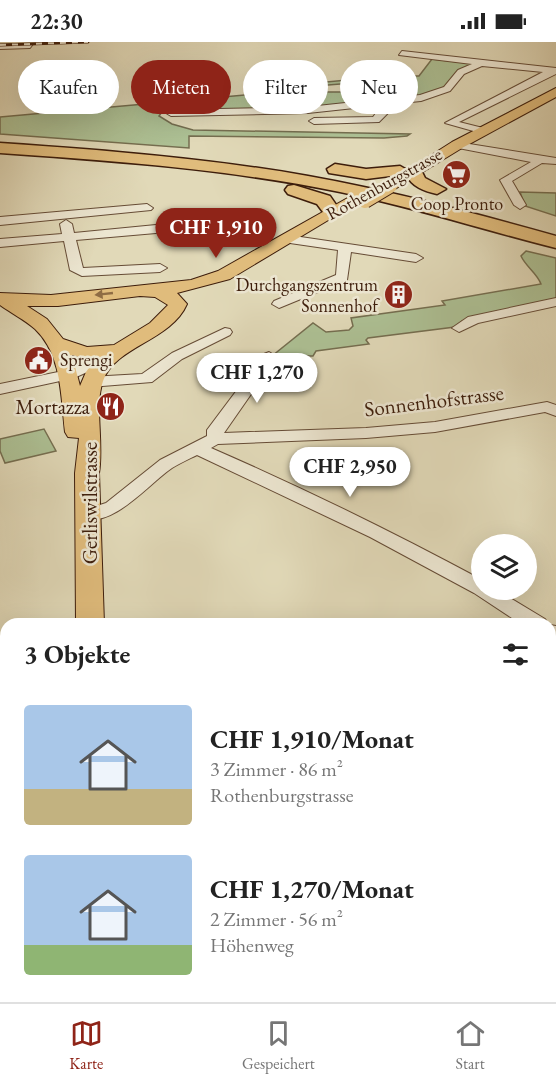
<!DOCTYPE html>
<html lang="de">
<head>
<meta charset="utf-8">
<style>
	:root { --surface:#fff; --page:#f6f6f6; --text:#222; --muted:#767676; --line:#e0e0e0; --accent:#8f2418 }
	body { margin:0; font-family:"EB Garamond",serif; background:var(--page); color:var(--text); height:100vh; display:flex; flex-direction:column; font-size:22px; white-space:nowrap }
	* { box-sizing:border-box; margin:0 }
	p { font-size:20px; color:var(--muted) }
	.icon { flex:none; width:33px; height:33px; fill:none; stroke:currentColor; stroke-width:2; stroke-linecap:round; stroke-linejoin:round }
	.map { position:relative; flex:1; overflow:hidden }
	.details { position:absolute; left:0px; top:576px; width:556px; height:384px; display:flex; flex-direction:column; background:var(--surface); border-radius:18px 18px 0 0; box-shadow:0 6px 24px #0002 }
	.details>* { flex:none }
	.banner { position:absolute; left:18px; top:18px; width:520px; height:54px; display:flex; gap:12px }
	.fabs { position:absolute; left:471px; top:492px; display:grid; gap:12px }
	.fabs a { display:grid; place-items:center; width:66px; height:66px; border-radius:50%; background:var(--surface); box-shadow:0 6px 24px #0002; font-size:30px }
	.price { position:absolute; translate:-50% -51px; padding:0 14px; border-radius:21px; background:#fff; color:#222; font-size:20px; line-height:39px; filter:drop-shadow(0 2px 3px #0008) }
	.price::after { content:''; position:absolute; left:50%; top:36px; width:18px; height:14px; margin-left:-9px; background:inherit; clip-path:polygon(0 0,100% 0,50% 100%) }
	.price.current { background:var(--accent); color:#fff }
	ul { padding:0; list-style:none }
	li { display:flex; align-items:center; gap:18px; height:150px; padding:0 24px }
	li span { display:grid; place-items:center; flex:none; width:168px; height:120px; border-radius:6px; color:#555 }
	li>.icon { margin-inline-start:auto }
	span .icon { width:72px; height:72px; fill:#fffc; stroke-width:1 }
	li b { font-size:26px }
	h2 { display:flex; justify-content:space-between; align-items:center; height:72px; padding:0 24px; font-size:26px }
	.pill { padding:0 21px; border-radius:27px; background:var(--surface); box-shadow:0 6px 24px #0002; font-size:21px; line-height:54px }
	.pill.current { background:var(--accent); color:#fff }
	.status { display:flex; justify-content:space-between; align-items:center; height:42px; padding:0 30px; background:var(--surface); direction:ltr }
	.status svg { height:16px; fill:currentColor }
	.tabs { display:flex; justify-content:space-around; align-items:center; height:84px; border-top:2px solid var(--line); background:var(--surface); font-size:16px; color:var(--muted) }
	.tabs a { display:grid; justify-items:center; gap:3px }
	.tabs .current { color:var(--accent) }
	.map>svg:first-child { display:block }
</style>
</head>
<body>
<div class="status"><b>22:30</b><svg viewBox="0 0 49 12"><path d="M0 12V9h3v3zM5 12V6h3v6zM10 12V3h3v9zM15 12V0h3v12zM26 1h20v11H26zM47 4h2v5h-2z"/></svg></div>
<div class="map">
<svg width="556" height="960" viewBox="0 0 556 960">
	<rect width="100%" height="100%" fill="#e1d9b8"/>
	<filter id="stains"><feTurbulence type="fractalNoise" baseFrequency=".00333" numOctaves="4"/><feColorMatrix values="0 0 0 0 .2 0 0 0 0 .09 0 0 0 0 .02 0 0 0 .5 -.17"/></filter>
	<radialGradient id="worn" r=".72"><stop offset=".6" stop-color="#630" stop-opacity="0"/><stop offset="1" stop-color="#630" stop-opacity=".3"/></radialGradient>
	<g fill="#adc094" stroke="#756e50" stroke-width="1.5">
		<polygon points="432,17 476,22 432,53 379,61 228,69 220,66 164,67 159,74 172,82 193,88 410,92 407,94 384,96 189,94 189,106 0,92 0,75 277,50 367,50 373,46 353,41 265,48 262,46 390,34 419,34"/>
		<polygon points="520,150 556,151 556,174 525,164"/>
		<path d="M526 209 556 216V258L462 279 455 285 368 296 366 298 369 302 316 309 313 314H272L313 281 326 290 349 288 353 284 351 276 445 263 442 259 541 242C537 231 526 225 521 214Z"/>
		<polygon points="44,387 56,409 5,421 0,409 0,397"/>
		<polygon points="198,954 459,954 465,960 199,960"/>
	</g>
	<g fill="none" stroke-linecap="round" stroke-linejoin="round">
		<defs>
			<g id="minor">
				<polygon points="33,2 30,6 0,7 0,3"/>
				<polygon points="402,9 556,26 556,32 459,80 487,87 487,91 484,92 445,81 543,30 482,24 464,32 450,49 421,59 391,62 389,70 379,80 314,82 309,79 314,76 373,75 382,63 308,71 171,74 166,71 171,68 308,65 420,53 444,45 458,28 472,22 399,13"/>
				<polygon points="457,100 556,116 556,122 542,121 512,139 526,163 520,167 514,163 500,138 531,120 453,105 452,103"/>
				<polygon points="147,162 153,166 151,168 0,183 0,175"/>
				<polygon points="66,178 72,182 74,191 156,183 162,187 156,191 76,198 83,226 160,222 167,226 160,230 82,234 70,228 64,199 0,205 0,197 62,192 60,182"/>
				<polygon points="287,193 416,212 423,216 416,220 351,210 347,238 279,266 272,262 274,259 336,233 338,208 283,200 283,194"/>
				<polygon points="556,256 556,264 478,281 459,290 452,286 468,275"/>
				<polygon points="225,286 230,287 232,290 230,293 182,317 152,340 90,345 82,340 90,335 142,332 172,311"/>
				<polygon points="111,309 119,314 116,317 74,336 0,352 0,342 63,329"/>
				<path d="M269 310 277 315 224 391 366 386 435 380 547 360 556 363V374L545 370 435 390 366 396 218 402 211 406C303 446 393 490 482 538V548H497L545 577 548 582H521L474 551 370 495 197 413C189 417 180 421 172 426 147 443 115 485 81 477L78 473 81 469 106 461 160 418 207 394V388L264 312Z"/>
				<polygon points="550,583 556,584 556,602 550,600"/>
				<polygon points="550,764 556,766 556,789 550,787"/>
				<polygon points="6,767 6,808 0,811 0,769"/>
				<polygon points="6,904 6,932 0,933 0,905"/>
			</g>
			<g id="major">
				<polygon points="556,46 556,55 462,106 395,147 390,148 383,144 452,100"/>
				<path d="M360 149 365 150 367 153 365 156 230 237 177 251 187 262C171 299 115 304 103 339 94 364 104 401 99 431L104 582H76L75 431 79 396 68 395 65 390C61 356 62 312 35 287 25 278 11 271 0 263V251L51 253 191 238 218 229ZM140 254 155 255 168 263 150 281 114 303 87 305 63 297 47 277 27 264H58ZM72 313 85 317 96 316 86 330 80 344Z"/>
				<polygon points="74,954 114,954 115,960 75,960"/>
			</g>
			<g id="highway">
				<path d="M0 101C103 108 206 116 308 134 392 149 474 171 556 194V206C484 188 413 165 340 150 228 127 114 119 0 111Z"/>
				<path d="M335 122 366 127 400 124 407 128 420 126 425 136 446 147 437 152C424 149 412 145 406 132L366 137 329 131 327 127Z"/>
				<polygon points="294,143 330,154 341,170 332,175 326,174 317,162 288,152 285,148 288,144"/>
			</g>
		</defs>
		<use href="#minor" stroke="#664c36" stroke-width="2"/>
		<use href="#major" stroke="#3d1d0b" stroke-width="2"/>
		<use href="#highway" stroke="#3d1d0b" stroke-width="3"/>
		<use href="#minor" fill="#ece6d1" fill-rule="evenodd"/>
		<use href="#major" fill="#e0bc7c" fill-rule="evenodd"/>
		<use href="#highway" fill="#e0bc7c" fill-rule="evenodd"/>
		<defs>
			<polyline id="rail" points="0,3 88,0"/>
		</defs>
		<use href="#rail" stroke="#3d1d0b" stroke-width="3"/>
		<use href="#rail" stroke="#ece6d1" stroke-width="2" stroke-dasharray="6" stroke-linecap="butt"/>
		<defs>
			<polyline id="major-bridge" points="365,159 390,144"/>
		</defs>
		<use href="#major-bridge" stroke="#3d1d0b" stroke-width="16" stroke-linecap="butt"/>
		<use href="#major-bridge" stroke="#e0bc7c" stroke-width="14"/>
	</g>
	<defs><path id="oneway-solid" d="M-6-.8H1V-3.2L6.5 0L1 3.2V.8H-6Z" transform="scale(1.5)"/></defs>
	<use fill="#8e6c44" href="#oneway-solid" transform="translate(104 252) rotate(174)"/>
	<defs>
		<symbol id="supermarket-disc" viewBox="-11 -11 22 22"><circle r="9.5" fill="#8f2418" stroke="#ece6d1"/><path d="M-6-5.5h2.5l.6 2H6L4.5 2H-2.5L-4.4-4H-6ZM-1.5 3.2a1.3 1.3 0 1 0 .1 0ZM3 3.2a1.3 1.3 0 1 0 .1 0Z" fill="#fff"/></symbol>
		<symbol id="building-disc" viewBox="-11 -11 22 22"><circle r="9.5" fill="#8f2418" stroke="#ece6d1"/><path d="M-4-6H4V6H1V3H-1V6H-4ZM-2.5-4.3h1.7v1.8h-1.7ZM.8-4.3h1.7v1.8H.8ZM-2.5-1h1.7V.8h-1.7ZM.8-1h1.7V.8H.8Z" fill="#fff"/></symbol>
		<symbol id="civic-disc" viewBox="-11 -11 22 22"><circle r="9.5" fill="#8f2418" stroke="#ece6d1"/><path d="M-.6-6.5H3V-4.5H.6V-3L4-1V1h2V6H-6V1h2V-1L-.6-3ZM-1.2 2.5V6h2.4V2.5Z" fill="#fff"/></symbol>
		<symbol id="restaurant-disc" viewBox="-11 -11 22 22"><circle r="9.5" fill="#8f2418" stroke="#ece6d1"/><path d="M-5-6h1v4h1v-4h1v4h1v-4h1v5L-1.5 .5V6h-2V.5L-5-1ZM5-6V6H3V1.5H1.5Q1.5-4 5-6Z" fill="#fff"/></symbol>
	</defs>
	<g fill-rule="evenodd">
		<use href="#supermarket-disc" x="440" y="116" width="33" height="33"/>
		<use href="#building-disc" x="382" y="236" width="33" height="33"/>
		<use href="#civic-disc" x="22" y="302" width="33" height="33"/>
		<use href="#restaurant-disc" x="94" y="348" width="33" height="33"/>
	</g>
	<g text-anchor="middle" stroke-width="5" stroke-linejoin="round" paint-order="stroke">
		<g font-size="18" fill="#3d1d0b" stroke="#ece6d1">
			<text transform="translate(384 142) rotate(-29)" y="6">Rothenburgstrasse</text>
		</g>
		<g font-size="18" fill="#3d1d0b" stroke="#ece6d1">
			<text x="457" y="168">Coop Pronto</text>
			<text x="378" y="249" text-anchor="end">Durchgangszentrum<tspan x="378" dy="21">Sonnenhof</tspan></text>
			<text x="60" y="324" text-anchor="start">Sprengi</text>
		</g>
		<g font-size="21" fill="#3d1d0b" stroke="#ece6d1">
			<text transform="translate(434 359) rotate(-7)" y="7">Sonnenhofstrasse</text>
			<text transform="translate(90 461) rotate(-90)" y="7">Gerliswilstrasse</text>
		</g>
		<g font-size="21" fill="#3d1d0b" stroke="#ece6d1" text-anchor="end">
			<text x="90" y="372">Mortazza</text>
		</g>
	</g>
	<rect width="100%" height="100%" filter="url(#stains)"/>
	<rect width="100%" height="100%" fill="url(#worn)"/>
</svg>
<div class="fabs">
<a><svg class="icon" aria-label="layers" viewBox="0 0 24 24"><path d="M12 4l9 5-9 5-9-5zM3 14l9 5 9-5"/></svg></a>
</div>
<b class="price current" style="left:216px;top:217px">CHF 1,910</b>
<b class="price" style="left:257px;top:362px">CHF 1,270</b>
<b class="price" style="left:350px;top:456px">CHF 2,950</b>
<div class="banner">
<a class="pill">Kaufen</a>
<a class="pill current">Mieten</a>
<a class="pill">Filter</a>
<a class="pill">Neu</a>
</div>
<section class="details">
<h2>3 Objekte<svg class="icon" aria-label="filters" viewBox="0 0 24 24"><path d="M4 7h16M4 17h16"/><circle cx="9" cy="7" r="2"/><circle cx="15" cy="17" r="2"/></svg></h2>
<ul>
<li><span style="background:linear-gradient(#a9c7e8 70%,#c2b280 0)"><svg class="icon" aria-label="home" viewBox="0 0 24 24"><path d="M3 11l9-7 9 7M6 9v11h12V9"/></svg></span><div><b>CHF 1,910/Monat</b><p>3 Zimmer · 86 m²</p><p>Rothenburgstrasse</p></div></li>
<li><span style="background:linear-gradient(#a9c7e8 75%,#8fb573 0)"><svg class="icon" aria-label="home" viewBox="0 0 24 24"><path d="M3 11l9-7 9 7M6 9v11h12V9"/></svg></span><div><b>CHF 1,270/Monat</b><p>2 Zimmer · 56 m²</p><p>Höhenweg</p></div></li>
</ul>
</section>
</div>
<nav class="tabs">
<a class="current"><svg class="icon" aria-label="map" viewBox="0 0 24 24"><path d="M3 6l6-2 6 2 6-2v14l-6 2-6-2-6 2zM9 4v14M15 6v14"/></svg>Karte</a>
<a><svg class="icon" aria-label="saved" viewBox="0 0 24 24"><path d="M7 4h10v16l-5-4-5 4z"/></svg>Gespeichert</a>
<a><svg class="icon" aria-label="home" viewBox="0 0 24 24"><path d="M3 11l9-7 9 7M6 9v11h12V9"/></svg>Start</a>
</nav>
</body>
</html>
